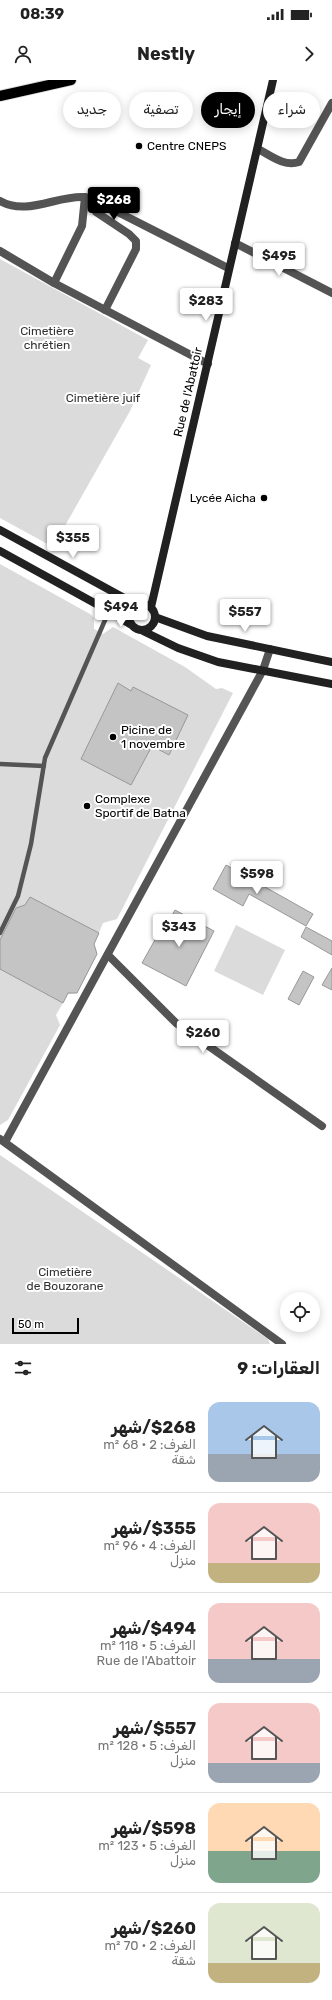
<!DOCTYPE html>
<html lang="ar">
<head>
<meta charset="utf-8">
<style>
	:root { --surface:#fff; --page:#f2f2f2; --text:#222; --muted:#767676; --line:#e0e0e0; --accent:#000 }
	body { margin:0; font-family:Rubik,Cairo,sans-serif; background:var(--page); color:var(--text); direction:rtl; height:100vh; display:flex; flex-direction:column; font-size:15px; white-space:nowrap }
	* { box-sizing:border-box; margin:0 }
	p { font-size:13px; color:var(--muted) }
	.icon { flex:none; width:22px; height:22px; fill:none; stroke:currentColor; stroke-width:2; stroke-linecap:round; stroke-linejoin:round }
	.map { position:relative; height:1264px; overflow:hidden; direction:ltr }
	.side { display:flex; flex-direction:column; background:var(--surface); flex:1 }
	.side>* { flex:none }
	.hud { position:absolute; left:12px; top:12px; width:308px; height:36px; direction:rtl; display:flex; gap:8px }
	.fabs { position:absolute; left:280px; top:1212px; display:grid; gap:8px }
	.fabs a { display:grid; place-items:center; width:40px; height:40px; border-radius:50%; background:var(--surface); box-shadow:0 2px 10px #0003; font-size:20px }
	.scale { position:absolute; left:12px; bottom:10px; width:67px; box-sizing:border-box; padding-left:4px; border:2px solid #000; border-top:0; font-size:11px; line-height:14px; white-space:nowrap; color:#000; -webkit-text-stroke:3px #fff; paint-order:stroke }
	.price { position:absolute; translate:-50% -34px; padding:0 9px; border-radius:4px; background:#fff; color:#222; font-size:13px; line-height:26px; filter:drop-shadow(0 1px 2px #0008) }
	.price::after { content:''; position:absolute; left:50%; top:24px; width:12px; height:9px; margin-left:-6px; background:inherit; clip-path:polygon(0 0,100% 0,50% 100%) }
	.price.on { background:var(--accent); color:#fff }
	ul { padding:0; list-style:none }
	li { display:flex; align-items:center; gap:12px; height:100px; padding:0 12px }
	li+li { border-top:1px solid var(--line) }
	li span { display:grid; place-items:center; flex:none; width:112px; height:80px; border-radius:12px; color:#555 }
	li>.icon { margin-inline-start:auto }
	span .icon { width:48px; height:48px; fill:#fffc; stroke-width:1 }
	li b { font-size:17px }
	h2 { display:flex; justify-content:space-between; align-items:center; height:48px; padding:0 12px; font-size:17px }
	.pill { padding:0 14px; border-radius:18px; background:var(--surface); box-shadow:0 2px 10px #0003; font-size:14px; line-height:36px }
	.pill.on { background:var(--accent); color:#fff }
	.status { display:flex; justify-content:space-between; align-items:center; height:28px; padding:0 20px; background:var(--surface); direction:ltr }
	.status svg { height:11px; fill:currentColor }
	header { display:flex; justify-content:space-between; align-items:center; height:52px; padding:0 12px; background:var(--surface); font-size:18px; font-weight:700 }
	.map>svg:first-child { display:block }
</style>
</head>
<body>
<div class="status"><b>08:39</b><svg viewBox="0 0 49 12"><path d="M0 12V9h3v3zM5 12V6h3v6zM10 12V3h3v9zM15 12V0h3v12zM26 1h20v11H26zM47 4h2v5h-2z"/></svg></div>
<header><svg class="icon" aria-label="forward" viewBox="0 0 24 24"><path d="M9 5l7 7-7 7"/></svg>Nestly<svg class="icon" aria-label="person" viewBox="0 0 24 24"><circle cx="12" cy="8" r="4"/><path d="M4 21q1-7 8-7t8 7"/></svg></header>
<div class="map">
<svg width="332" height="1264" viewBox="0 0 332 1264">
	<rect width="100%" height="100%" fill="#fff"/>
	<g fill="#dbdbdb">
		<polygon points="0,179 148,260 138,278 151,285 130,331 53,467 0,438"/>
		<polygon points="0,484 90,534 94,538 94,549 103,554 113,547 185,587 216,609 222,608 233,613 117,839 103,843 94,864 97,874 77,913 68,914 56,935 60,945 8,1040 0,1045"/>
		<polygon points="236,845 285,870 263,915 214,891"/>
		<polygon points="0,1075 268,1259 270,1264 0,1264"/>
	</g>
	<g fill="#c4c4c4" stroke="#989898">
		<polygon points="118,603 131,611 133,607 188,635 169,675 152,666 131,705 81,679"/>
		<polygon points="226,785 313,834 306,846 249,814 243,826 213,809"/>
		<polygon points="30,817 99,853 94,864 97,874 77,913 68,913 63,923 0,889 0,860 16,828 25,825"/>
		<polygon points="175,830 214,851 186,906 142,883 156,858 159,859"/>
		<polygon points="306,847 332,861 332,875 301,857"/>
		<polygon points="332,888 332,910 322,905"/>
		<polygon points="303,891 314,897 299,925 288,919"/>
	</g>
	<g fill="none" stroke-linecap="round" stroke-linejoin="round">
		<defs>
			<polyline id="primary" points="0,16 71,0"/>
		</defs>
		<use href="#primary" stroke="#dbdbdb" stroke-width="12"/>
		<g stroke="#545454" stroke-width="4.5">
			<polyline points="0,684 44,686"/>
			<polyline points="0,853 18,816 31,764 45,678 109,531"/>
		</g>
		<g stroke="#545454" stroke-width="8">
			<path d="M258 69C270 75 284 87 299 82L332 23"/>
			<path d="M0 121C26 136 56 116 83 117 88 118 94 120 98 122L228 188"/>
			<polyline points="98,122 95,127 96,132 129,154 136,161 136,169 105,230"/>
			<polyline points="235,163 332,213"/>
			<polyline points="0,171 54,203 208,284"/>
			<polyline points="54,203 82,146 85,117"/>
			<polyline points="108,875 176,943 322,1046"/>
			<polyline points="0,1059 282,1264"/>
			<polyline points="5,1062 263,590 270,569"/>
		</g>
		<g stroke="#212121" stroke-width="8">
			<polyline points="0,450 137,525"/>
			<polyline points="0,471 109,531 130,544"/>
			<circle cx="142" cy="537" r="13"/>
			<polyline points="151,527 273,0"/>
			<polyline points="155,537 207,556 332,582"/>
			<polyline points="143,551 178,568 218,582 332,604"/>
		</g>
		<use href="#primary" stroke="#000" stroke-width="10"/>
	</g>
	<g fill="#000" stroke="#fff" stroke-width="1.5">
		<circle cx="139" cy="66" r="4"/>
		<circle cx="264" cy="418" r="4"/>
		<circle cx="113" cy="657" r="4"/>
		<circle cx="87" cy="726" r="4"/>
	</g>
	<g text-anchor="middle" stroke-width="4" stroke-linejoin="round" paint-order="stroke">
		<g font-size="12" fill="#000" stroke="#fff" text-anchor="start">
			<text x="147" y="70">Centre CNEPS</text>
			<text x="256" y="422" text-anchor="end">Lycée Aicha</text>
			<text x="121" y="654">Picine de<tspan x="121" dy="14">1 novembre</tspan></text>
			<text x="95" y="723">Complexe<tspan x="95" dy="14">Sportif de Batna</tspan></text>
		</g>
		<g font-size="12" fill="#323232" stroke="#fff">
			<text x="47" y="255">Cimetière<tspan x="47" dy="14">chrétien</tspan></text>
			<text x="103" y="322">Cimetière juif</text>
			<text x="65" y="1196">Cimetière<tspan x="65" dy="14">de Bouzorane</tspan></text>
		</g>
		<g font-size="12" fill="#000" stroke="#fff">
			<text transform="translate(188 312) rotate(-77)" y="4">Rue de l'Abattoir</text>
		</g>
	</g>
</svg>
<div class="fabs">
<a><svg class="icon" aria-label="locate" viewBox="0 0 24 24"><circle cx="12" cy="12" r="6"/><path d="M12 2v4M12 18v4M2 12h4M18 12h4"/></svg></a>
</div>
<div class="scale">50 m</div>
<b class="price on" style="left:114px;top:141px">$268</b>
<b class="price" style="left:279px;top:197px">$495</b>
<b class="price" style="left:206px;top:242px">$283</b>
<b class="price" style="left:73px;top:479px">$355</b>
<b class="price" style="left:121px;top:548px">$494</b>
<b class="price" style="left:245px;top:553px">$557</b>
<b class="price" style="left:257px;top:815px">$598</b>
<b class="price" style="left:179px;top:868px">$343</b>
<b class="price" style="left:203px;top:974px">$260</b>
<div class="hud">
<a class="pill">شراء</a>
<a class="pill on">إيجار</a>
<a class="pill">تصفية</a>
<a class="pill">جديد</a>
</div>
</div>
<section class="side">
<h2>العقارات: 9<svg class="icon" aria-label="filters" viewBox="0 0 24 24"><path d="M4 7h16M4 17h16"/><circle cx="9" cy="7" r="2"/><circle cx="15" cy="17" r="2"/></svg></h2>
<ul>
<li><span style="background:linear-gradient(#a9c7e8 65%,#9aa5b1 0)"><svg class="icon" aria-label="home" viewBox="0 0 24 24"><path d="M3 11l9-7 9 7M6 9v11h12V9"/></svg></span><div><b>$268/شهر</b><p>الغرف: 2 · 68 m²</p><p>شقة</p></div></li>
<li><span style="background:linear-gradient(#f6c9c9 75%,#c2b280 0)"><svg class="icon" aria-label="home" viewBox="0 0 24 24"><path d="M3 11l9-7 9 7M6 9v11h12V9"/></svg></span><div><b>$355/شهر</b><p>الغرف: 4 · 96 m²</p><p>منزل</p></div></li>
<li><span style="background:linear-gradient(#f6c9c9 70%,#9aa5b1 0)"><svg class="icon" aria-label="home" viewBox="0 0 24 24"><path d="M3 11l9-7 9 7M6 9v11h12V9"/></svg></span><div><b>$494/شهر</b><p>الغرف: 5 · 118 m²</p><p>Rue de l'Abattoir</p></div></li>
<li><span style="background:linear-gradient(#f6c9c9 75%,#9aa5b1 0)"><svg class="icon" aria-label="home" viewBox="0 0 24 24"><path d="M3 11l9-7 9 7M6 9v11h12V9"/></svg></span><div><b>$557/شهر</b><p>الغرف: 5 · 128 m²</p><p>منزل</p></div></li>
<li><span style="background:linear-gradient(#ffd9b3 60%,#7fa58c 0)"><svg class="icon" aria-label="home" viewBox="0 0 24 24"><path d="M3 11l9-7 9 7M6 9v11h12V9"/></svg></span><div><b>$598/شهر</b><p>الغرف: 5 · 123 m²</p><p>منزل</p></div></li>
<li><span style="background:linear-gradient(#dfe7d0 75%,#c2b280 0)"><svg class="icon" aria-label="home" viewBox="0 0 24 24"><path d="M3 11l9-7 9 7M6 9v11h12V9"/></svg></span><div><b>$260/شهر</b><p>الغرف: 2 · 70 m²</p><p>شقة</p></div></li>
</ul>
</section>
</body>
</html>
